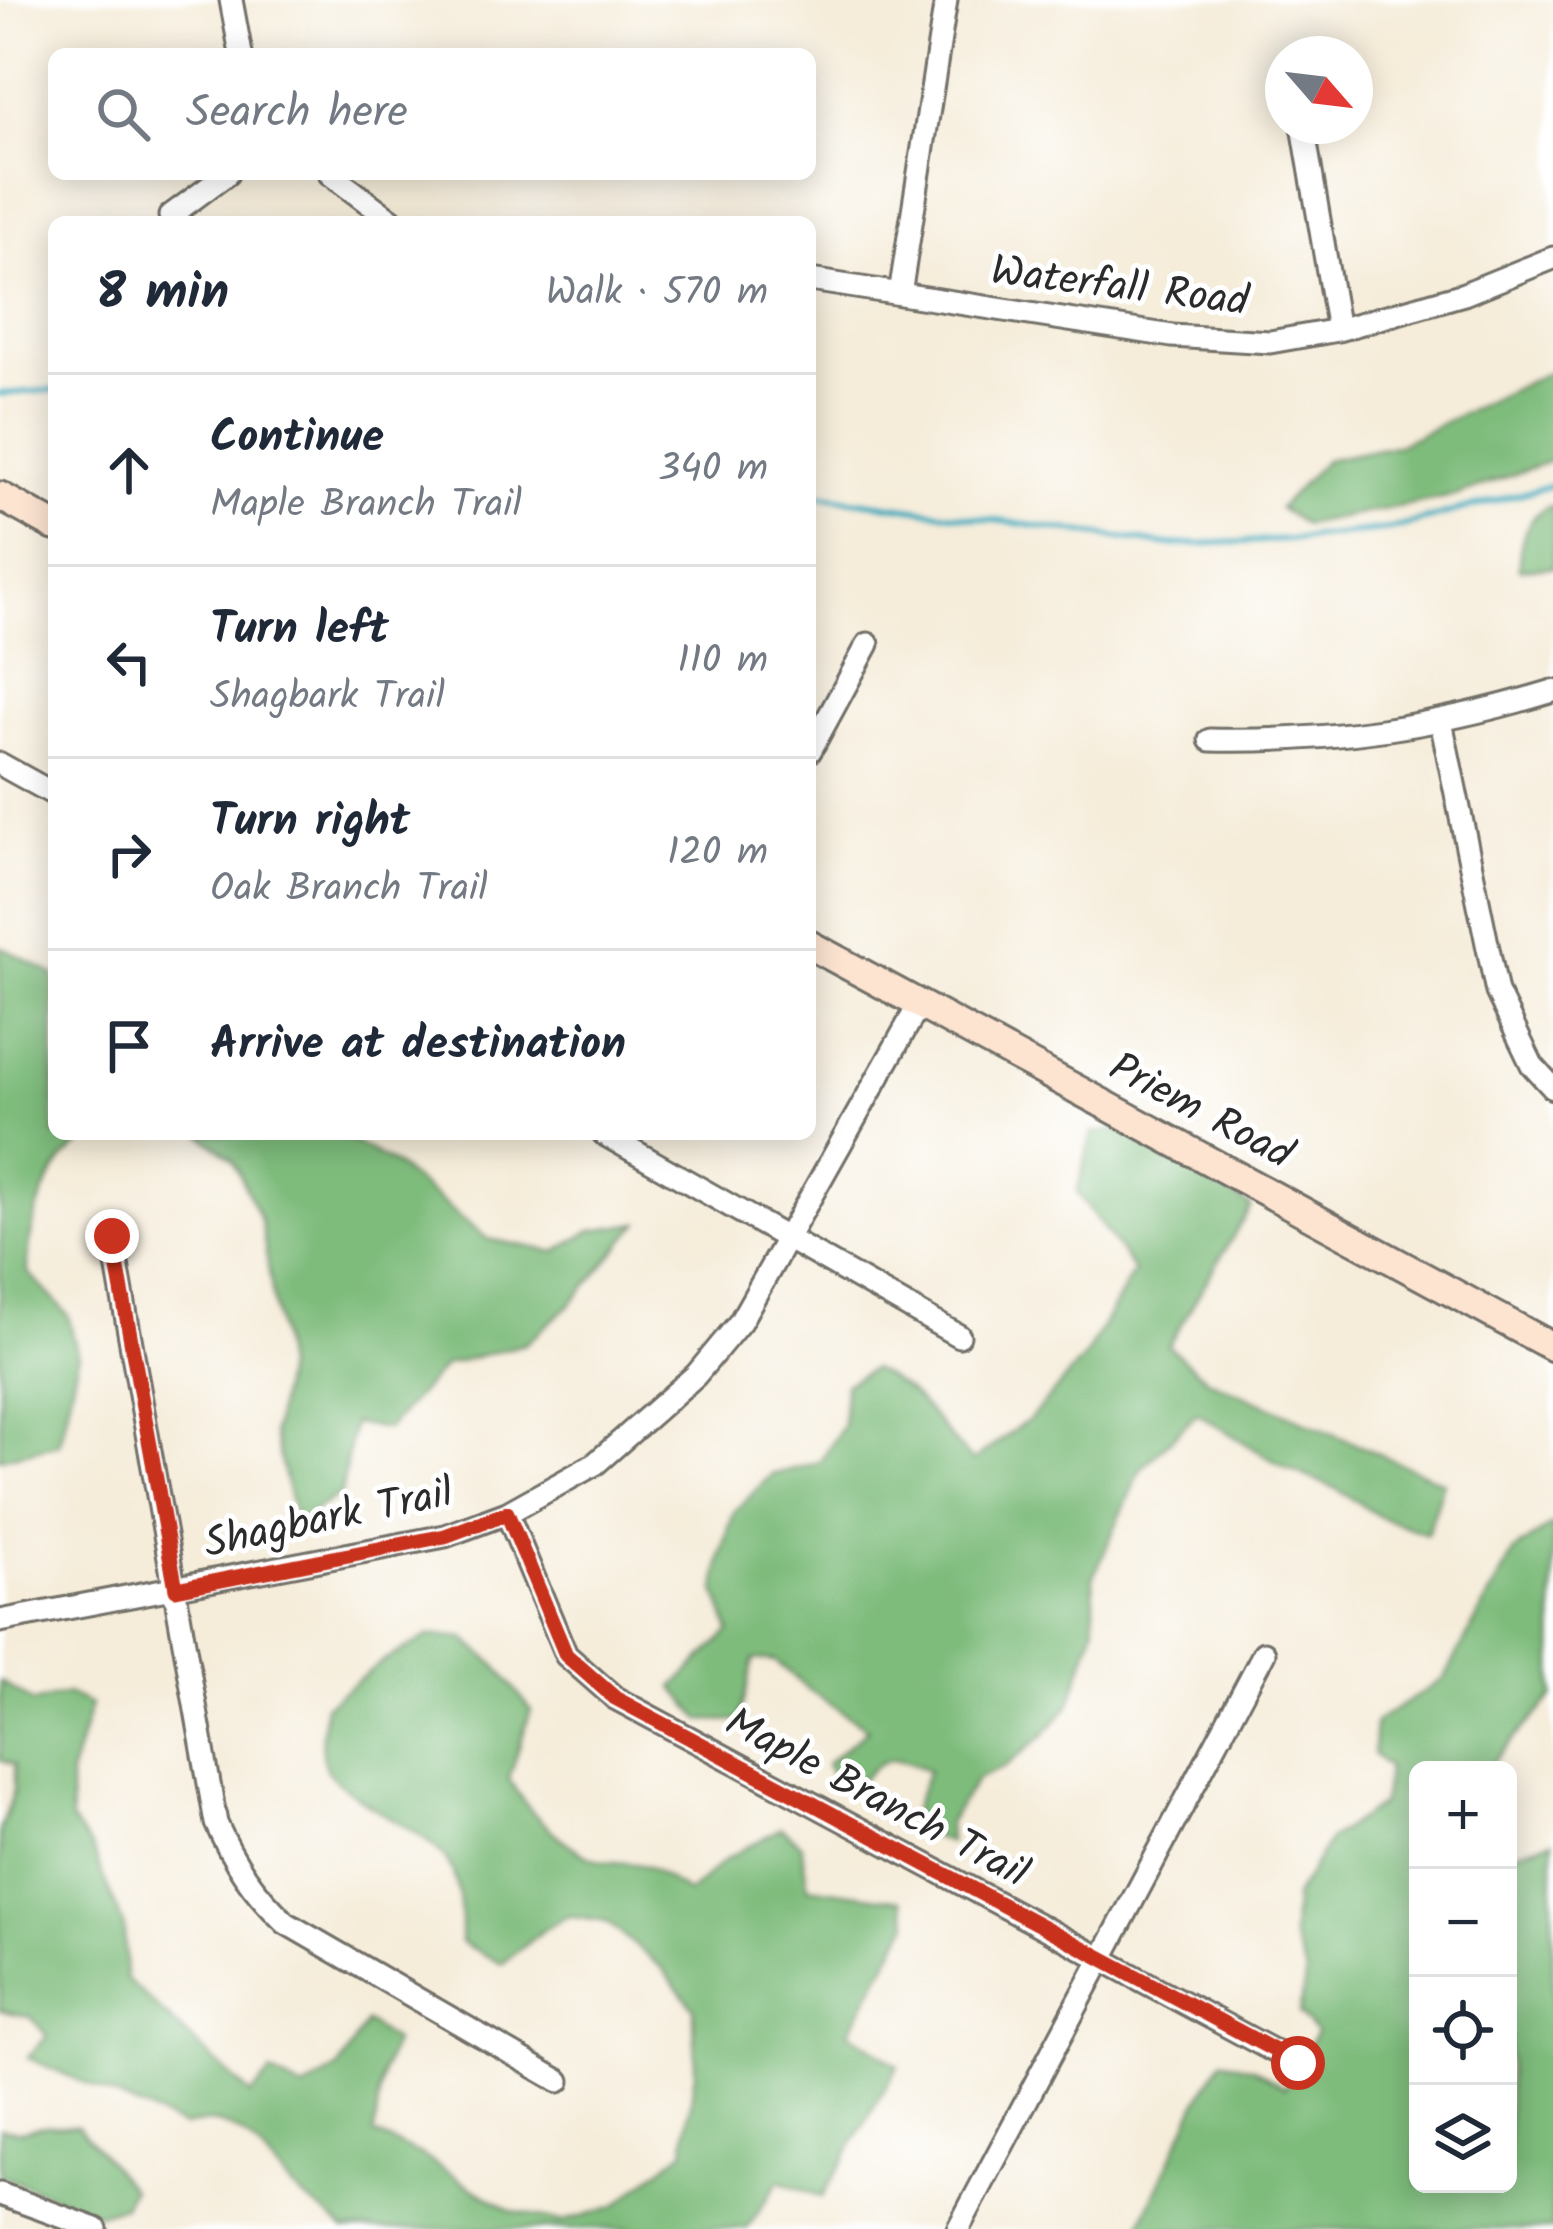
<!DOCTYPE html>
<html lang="en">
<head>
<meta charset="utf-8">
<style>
	body { margin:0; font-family:Kalam,sans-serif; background:#f2f2f3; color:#1f2937 }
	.controls { position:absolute; right:36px; bottom:36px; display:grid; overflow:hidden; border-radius:18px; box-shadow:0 6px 30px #0003 }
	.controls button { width:108px; height:108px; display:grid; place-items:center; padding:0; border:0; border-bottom:3px solid #e0e1e3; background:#fff; color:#1f2937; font:60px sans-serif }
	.compass { position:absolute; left:1265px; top:36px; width:108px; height:108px; border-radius:50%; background:#fff; box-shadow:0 6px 30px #0003; rotate:118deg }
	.stop { position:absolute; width:36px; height:36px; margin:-27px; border:9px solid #c8321e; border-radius:50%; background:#fff }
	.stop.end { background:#c8321e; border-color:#fff; box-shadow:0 3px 12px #0008 }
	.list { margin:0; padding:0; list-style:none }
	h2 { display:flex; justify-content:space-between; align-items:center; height:156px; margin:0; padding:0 48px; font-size:51px }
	h2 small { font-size:39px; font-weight:400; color:#747a83 }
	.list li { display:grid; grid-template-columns:78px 1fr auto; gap:36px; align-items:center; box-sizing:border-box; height:192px; padding:0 48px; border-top:3px solid #e0e1e3 }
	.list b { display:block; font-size:45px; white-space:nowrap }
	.list p { margin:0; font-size:39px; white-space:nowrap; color:#747a83 }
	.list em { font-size:39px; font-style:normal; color:#747a83 }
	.icon { flex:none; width:66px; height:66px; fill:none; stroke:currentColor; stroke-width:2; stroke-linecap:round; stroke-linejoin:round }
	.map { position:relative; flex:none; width:1553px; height:2229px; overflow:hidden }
	.search { position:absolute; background:#fff; box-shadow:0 6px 30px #0003; left:48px; top:48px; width:768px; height:132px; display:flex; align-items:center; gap:30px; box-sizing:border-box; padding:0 42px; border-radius:18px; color:#747a83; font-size:45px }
	.panel { position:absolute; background:#fff; box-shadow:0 6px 30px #0003; left:48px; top:216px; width:768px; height:924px; border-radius:18px }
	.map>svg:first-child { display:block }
</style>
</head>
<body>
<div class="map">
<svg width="1553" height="2229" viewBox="0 0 1553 2229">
	<rect width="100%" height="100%" fill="#fff"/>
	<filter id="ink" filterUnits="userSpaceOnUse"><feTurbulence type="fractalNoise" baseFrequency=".00833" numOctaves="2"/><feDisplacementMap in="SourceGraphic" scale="24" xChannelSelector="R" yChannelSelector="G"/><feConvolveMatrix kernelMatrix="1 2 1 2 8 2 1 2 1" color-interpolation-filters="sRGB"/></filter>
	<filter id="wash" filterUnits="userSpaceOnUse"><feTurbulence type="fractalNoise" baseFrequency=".004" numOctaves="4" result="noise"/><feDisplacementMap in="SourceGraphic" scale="48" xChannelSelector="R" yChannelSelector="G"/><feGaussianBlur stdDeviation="2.7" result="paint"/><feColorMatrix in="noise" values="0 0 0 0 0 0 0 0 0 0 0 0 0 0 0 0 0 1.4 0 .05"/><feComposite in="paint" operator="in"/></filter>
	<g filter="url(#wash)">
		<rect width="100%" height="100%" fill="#f5ecd9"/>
		<!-- forest -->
		<path fill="#7ebc7c" stroke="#547454" stroke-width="3" d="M1553,370v90l-95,35 -154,30 -25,-17 46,-48 70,-14z
			M1553,505v62l-34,2c0,-25 6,-56 34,-64z
			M0,946l54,29v159h45c-50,18 -72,89 -71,138l40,43 10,41 -19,88 -59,14z
			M1123,1129l128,77 -83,140 39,33 236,103 -16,52 -47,-17 -45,-29 -53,-22 -85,-53 -56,56 -48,109 2,48 -24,77 -28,33 -37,30 -29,13 -29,43 1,20 -19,-6 -20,-16 18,-50c-37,-14 -42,-17 -69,13l-25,-4 -8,-15 42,-35 -60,-40 -32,-28 -22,-2 -15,62 -38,-1 -27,-33 56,-56 -14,-40 5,-36 13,-43 37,-37 49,-13 23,-37 2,-41 27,-15c56,27 59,54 101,92l58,-43 54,-61 49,-86 -57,-79 15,-59z
			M201,1134h138l53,29 96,76 68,13 36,-22 47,-7 -68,81 -46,40 -80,21 -58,64 -34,-6 -12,71 -45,28 -23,-89 11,-65 -23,-147 -28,-61z
			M1553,1524v173l-68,73h-67v414h90v-330l45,-13v388h-414l56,-123 27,-46 31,8 32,19 31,-55 -17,-18 7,-41 -14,-34 2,-41 36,-59 52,-35 6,-37 -15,-13 2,-32 69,-43 70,-128z
			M429,1636l35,2 33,28 34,44 -22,68c12,28 59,73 90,82 16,4 34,1 48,7 14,6 28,18 41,26l38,-34 55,-31 20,16 7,43 94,13 7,22 -60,110 49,34 -76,131 -43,-16 -32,48h-403c-16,-15 -37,-26 -52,-42 -33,-35 -53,-77 -109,-60l-155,-69 19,-22 -16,-19 -31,-7v-178l14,-42v-25l-14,-5v-79l33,22 34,-9 24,11 -21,71 1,45 20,26 33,80 2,52 125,116 20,-22 33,17 35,-22 27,-46 28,20 -12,31 -8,61 47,21 89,55 51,12 55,-16 68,-56 11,-78 -1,-64 -32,-40 -55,-46 -39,-6 -25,14 -41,34 -41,-22c3,-106 -34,-96 -106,-147 -9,-7 -21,-14 -28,-25 -10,-18 -4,-45 -2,-65l57,-43z
			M47,2125l31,1 53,63 -8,17 -25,8 -98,-38v-48l21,3z"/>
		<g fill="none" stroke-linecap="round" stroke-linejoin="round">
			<!-- stream -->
			<path stroke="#3eabbd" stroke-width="6" d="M0,394l54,-4
				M810,494l359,51 120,-5 102,-11 162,-44"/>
		</g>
	</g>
	<g filter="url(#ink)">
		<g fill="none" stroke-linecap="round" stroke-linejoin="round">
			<defs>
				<path id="street" d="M231,0l10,54
					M1303,126l35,204
					M330,174l64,48
					M170,216l57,-42
					M810,280l362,56 98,6 68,-12 126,-36 89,-36
					M900,294l46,-294
					M1441,721l56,271 35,73 21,23
					M1210,740c123,2 225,-13 343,-49
					M810,751l58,-107
					M0,764l54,30
					M604,1134l355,202
					M112,1236l104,587c18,40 37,69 70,100l273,158
					M507,1513l59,142 49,43 683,366
					M0,1621l445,-85 62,-23 88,-49 101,-89 44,-53 180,-319
					M0,2194l96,35
					M958,2229l306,-576"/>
				<path id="secondary" d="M0,496l54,30
					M810,945l743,402"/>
			</defs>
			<!-- street casing -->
			<use href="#street" stroke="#726f68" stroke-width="27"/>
			<!-- secondary casing -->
			<use href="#secondary" stroke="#726f68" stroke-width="33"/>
			<!-- street -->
			<use href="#street" stroke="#fff" stroke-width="21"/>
			<!-- secondary -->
			<use href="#secondary" stroke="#fde4d1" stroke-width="27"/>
		</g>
	</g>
	<g fill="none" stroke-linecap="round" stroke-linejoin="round" filter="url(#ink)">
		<!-- route -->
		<path stroke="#c8321e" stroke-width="15" d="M112,1236l64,353 269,-53 62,-23 59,142 49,43 683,365"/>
	</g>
	<g text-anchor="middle" stroke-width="10" stroke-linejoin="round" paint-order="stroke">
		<!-- street labels -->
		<g font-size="42" fill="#2b2b2b" stroke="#fff">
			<text transform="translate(1120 284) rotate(7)" y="15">Waterfall Road</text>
			<text transform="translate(1202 1109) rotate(28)" y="15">Priem Road</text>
			<text transform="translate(328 1516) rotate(-12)" y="15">Shagbark Trail</text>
			<text transform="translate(878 1796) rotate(28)" y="15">Maple Branch Trail</text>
		</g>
	</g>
</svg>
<div class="controls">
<button>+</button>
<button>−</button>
<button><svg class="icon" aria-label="locate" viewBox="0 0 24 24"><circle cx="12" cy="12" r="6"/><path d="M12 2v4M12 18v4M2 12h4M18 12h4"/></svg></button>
<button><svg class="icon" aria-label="layers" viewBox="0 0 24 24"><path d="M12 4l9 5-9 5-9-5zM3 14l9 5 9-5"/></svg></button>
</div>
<svg class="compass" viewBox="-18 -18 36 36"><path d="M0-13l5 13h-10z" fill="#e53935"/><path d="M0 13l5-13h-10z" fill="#747a83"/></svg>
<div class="stop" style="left:1298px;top:2063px"></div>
<div class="stop end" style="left:112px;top:1236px"></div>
<div class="search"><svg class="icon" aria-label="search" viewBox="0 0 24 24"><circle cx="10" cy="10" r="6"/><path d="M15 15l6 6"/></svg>Search here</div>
<section class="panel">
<h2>8 min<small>Walk · 570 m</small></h2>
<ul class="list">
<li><svg class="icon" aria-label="ahead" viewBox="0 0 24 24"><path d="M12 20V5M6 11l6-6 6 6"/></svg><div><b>Continue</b><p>Maple Branch Trail</p></div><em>340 m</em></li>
<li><svg class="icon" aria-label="left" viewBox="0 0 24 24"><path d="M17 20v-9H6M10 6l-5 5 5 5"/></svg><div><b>Turn left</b><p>Shagbark Trail</p></div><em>110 m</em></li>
<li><svg class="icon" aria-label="right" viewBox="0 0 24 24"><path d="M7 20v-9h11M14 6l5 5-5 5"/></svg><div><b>Turn right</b><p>Oak Branch Trail</p></div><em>120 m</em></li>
<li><svg class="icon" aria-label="arrive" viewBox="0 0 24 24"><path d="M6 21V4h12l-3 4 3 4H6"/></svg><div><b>Arrive at destination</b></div></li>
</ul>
</section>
</div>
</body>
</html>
